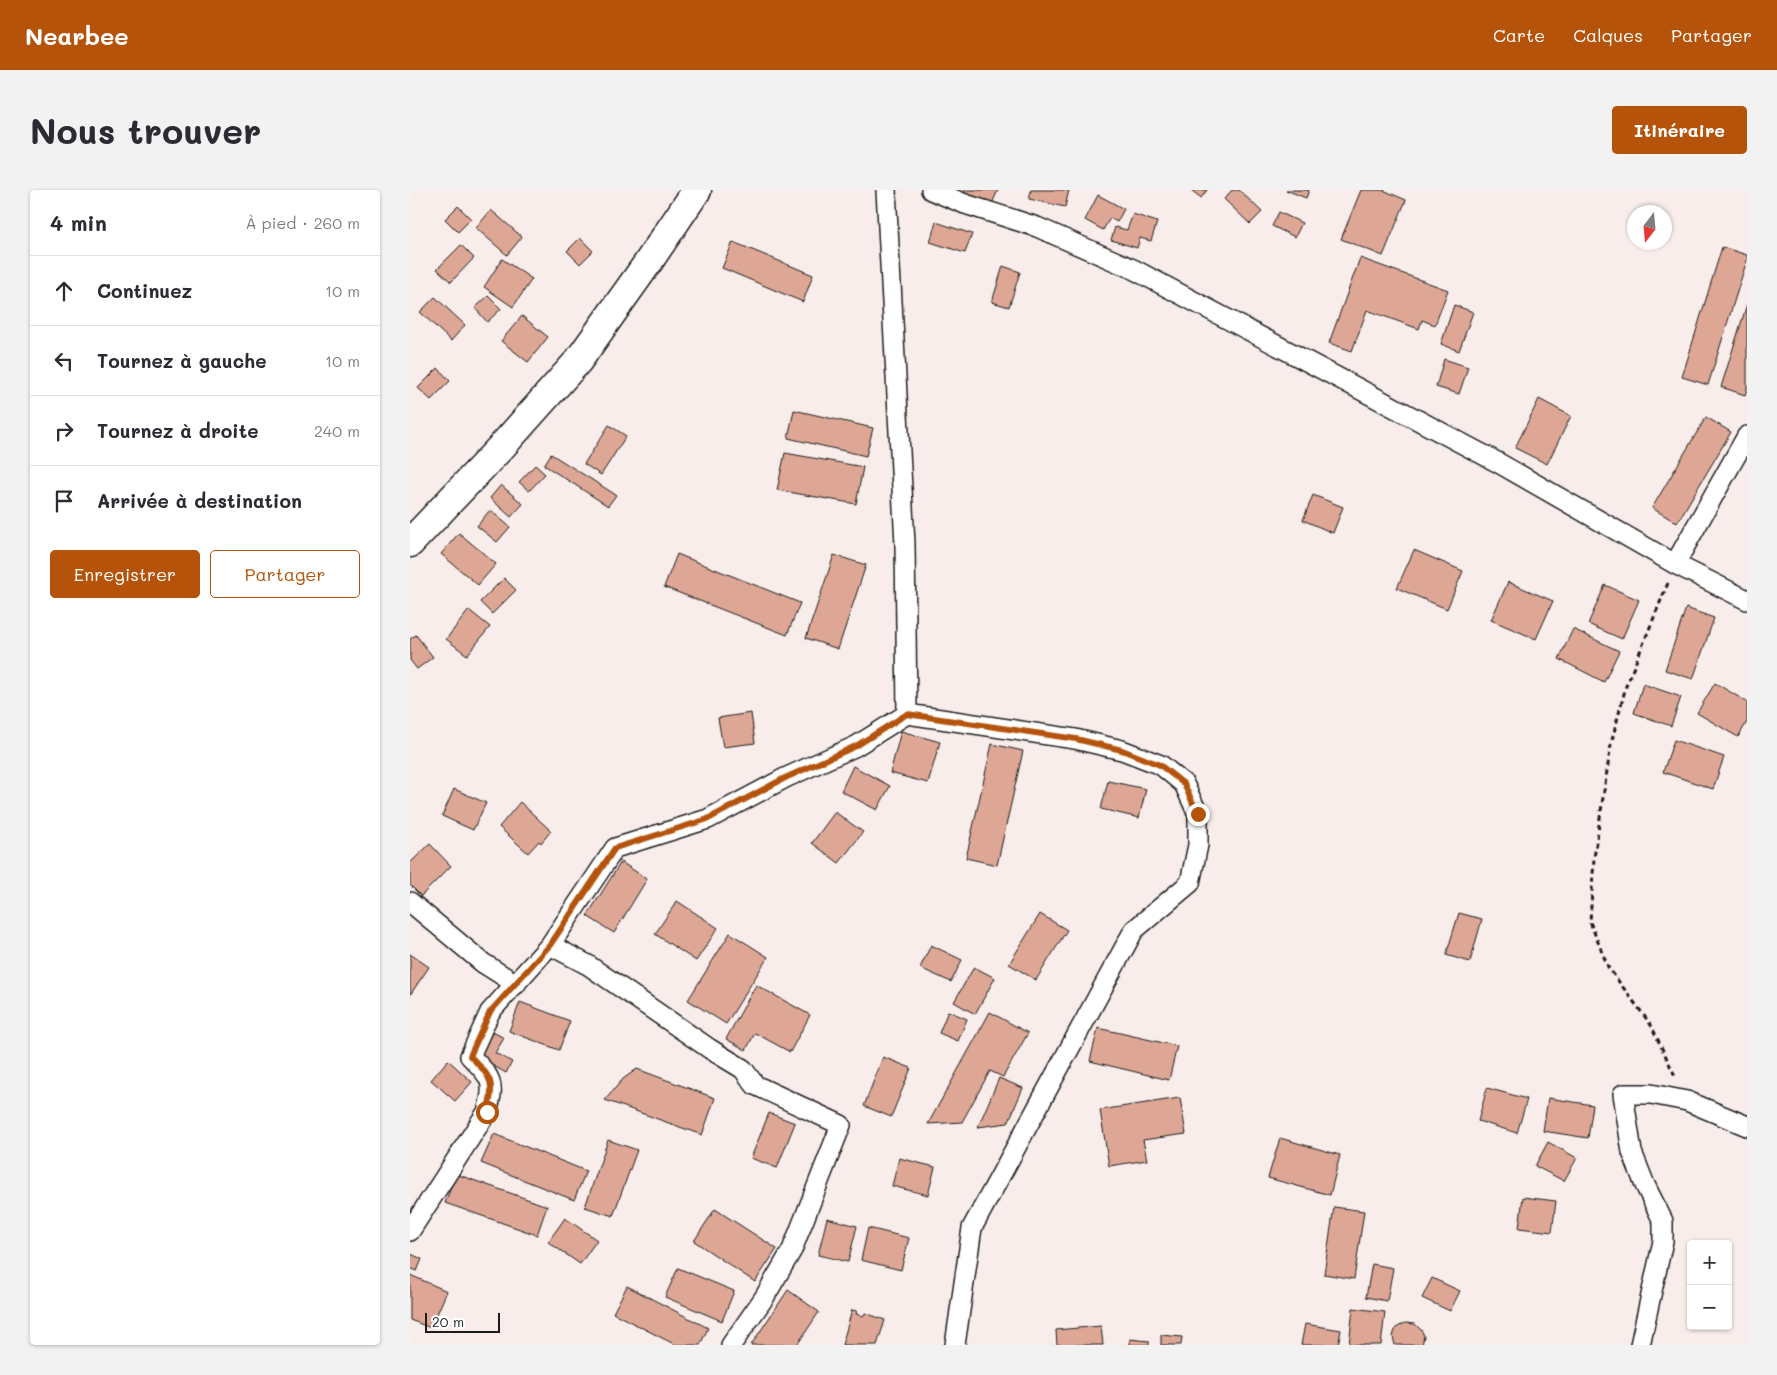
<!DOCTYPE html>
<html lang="fr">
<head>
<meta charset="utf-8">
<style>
	body { margin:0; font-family:Mali,sans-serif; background:#f2f2f3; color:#2b2b33 }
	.controls { position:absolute; right:15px; bottom:15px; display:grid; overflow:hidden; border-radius:5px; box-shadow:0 1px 4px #0004 }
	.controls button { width:45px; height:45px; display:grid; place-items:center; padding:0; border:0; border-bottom:1px solid #e1e1e2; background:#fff; color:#2b2b33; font:25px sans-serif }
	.compass { position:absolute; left:1217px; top:15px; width:45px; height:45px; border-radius:50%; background:#fff; box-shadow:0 1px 4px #0004; rotate:196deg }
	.scale { position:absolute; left:15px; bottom:12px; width:75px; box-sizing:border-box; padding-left:5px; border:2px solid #1c1c1c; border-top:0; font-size:14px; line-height:18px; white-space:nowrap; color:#1c1c1c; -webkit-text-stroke:4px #fff; paint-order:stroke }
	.stop { position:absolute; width:15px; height:15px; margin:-11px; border:4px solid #b45309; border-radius:50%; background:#fff }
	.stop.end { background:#b45309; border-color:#fff; box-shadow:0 1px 5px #0008 }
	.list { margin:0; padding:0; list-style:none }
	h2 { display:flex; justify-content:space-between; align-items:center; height:65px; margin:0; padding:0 20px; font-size:21px }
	h2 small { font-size:16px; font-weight:400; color:#7c7c81 }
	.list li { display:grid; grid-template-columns:32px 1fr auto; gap:15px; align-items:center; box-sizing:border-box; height:70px; padding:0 20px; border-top:1px solid #e1e1e2 }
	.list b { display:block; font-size:19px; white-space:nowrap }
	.list em { font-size:16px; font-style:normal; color:#7c7c81 }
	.actions { display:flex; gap:10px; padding:15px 20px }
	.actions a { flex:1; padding:11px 0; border:1px solid #b45309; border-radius:5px; text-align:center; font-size:18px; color:#b45309 }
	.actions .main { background:#b45309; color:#fff }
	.icon { flex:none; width:28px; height:28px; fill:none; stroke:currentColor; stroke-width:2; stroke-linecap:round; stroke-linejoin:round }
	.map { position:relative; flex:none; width:1337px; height:1155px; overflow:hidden; border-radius:5px }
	header { display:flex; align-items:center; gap:30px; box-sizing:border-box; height:70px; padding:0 25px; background:#b45309; color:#fff }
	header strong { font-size:24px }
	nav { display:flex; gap:28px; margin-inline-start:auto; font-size:18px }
	.intro { display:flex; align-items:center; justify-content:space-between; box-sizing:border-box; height:120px; padding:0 30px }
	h1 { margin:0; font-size:35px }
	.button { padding:12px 22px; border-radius:5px; background:#b45309; color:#fff; font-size:18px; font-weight:700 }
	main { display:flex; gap:30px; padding:0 30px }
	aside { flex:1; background:#fff; border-radius:5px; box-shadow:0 1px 4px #0004 }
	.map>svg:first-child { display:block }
</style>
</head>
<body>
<header>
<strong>Nearbee</strong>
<nav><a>Carte</a><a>Calques</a><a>Partager</a></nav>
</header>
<div class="intro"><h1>Nous trouver</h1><a class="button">Itinéraire</a></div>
<main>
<aside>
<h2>4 min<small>À pied · 260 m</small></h2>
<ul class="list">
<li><svg class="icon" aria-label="ahead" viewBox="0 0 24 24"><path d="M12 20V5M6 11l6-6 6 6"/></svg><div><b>Continuez</b></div><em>10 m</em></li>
<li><svg class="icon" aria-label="left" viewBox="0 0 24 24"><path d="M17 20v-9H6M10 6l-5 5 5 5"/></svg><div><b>Tournez à gauche</b></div><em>10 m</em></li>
<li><svg class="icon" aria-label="right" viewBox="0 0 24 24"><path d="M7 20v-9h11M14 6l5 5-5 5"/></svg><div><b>Tournez à droite</b></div><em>240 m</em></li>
<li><svg class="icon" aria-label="arrive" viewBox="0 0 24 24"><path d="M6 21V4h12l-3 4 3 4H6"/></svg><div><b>Arrivée à destination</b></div></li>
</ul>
<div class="actions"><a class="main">Enregistrer</a><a>Partager</a></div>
</aside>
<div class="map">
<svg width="1337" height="1155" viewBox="0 0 1337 1155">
	<rect width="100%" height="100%" fill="#f8edea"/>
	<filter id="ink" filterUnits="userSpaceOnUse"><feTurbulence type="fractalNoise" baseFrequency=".02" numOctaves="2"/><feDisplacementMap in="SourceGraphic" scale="10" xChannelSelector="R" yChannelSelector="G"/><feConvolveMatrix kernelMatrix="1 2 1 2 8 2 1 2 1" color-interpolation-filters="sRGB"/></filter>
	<g filter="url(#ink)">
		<!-- building -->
		<path fill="#dea795" stroke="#1c1c1c" d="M555,0h33l-7,16 -27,-13z
			M621,0h38l-4,17 -36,-8z
			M781,0h16l-6,8z
			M822,0h7l23,22 -12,12 -26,-25z
			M876,0h23l-3,8z
			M951,0h22l23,10 -23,56 -42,-17z
			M688,5l26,14 -7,13 -7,-4 -7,12 -18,-10z
			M48,16l13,13 -13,13 -13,-13z
			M81,20l31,27 -15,18 -31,-27z
			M869,22l23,11 -7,14 -23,-11z
			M723,24l24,8 -6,19 -11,-3 -3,10 -26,-8 4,-13 12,3z
			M526,32l36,12 -7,19 -35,-11z
			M170,48l13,13 -13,13 -13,-13z
			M323,52l80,33 -10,27 -81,-34z
			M51,55l13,13 -23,24 -14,-13z
			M1312,57l25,8v5l-39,125 -26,-8z
			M950,68l88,32 -13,35 -13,-5 -3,9 -52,-19 -15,41 -23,-8z
			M92,69l30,20 -19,28 -29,-20z
			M593,76l17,6 -11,35 -17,-5z
			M78,106l13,13 -14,13 -12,-14z
			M25,107l30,28 -14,16 -31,-29z
			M1337,114v86l-2,5 -24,-8z
			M1044,115l19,7 -14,39 -18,-7z
			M112,126l26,21 -20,25 -27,-21z
			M1034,169l24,8 -9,27 -23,-7z
			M28,178l12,13 -19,19 -13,-12z
			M1129,209l32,17 -24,48 -32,-16z
			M384,220l79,18 -7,28 -78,-18z
			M1296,227l25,15 -54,91 -25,-15z
			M199,235l17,11 -25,39 -17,-11z
			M375,263l78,14 -7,37 -79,-14z
			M141,264l65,41 -8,11 -64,-41z
			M125,275l10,9 -16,17 -10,-9z
			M91,295l22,19 -12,13 -21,-19z
			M903,305l30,12 -10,26 -30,-13z
			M80,320l20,17 -13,15 -20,-16z
			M49,343l37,31 -18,21 -37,-31z
			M1004,360l49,21 -16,38 -50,-21z
			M267,364l123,49 -13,32 -123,-48z
			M424,365l32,10 -28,84 -32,-11z
			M94,388l12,12 -24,24 -12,-12z
			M1098,392l45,19 -17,38 -45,-19z
			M1195,395l34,15 -17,39 -34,-15z
			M1276,418l28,10 -21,61 -28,-9z
			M59,420l21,17 -23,28 -21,-16z
			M1163,439l46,22 -15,31 -45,-23z
			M6,445l17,22 -16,12 -7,-9v-21z
			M1305,493l32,19v20l-9,15 -41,-24z
			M1233,494l38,13 -10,29 -37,-13z
			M341,523l4,30 -32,4 -5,-29z
			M491,541l39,11 -12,41 -38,-10z
			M1264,550l50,17 -11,32 -50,-17z
			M582,554l31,7 -26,114 -31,-7z
			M443,576l37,20 -13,24 -36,-19z
			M698,591l38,8 -7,29 -38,-9z
			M44,599l32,14 -13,27 -31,-14z
			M110,612l31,29 -10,12 -2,-2 -11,12 -29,-26z
			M425,622l28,20 -24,31 -27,-20z
			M20,654l21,22 -30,30 -11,-11v-22z
			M211,672l26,17 -33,54 -27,-17z
			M267,711l41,27 -22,33 -41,-27z
			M1049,723l23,6 -12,43 -24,-7z
			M630,724l27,16 -31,50 -27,-16z
			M320,743l38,24 -42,67 -38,-24z
			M521,755l31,15 -11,22 -31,-14z
			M0,764l19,13 -19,28z
			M564,777l21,11 -20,36 -21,-12z
			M346,795l54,30 -20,37 -35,-19 -9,17 -20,-11z
			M110,812l50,19 -11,29 -50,-19z
			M538,821l19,8 -9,22 -19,-8z
			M580,822l38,21 -25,44 -13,-6 -28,51 -34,2z
			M688,838l79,18 -8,34 -79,-19z
			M83,842l11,6 -9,15 17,9 -6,11 -28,-16z
			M473,867l28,11 -20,49 -27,-11z
			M38,870l24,22 -17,19 -24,-21z
			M227,879l78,29 -13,37 -97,-35 18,-21z
			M589,888l24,10 -15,35 -30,4z
			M1077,898l40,11 -10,34 -39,-12z
			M770,908l6,36 -43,6 4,20 -38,6 -9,-56z
			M1138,908l45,7 -5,33 -45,-7z
			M359,923l26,10 -18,45 -26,-10z
			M84,944l92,37 -12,29 -93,-37z
			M870,948l60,17 -10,40 -62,-17z
			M198,950l29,10 -24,66 -28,-9z
			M1138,952l29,16 -13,23 -29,-15z
			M489,968l36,9 -7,28 -36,-9z
			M46,984l91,32 -10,29 -92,-32z
			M1113,1007l33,4 -4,31 -33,-4z
			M924,1017l30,4 -10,68 -30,-5z
			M305,1019l62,40 -22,33 -61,-41z
			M155,1028l32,22 -17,24 -32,-22z
			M417,1028l30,8 -9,36 -30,-7z
			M458,1038l41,10 -8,32 -40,-10z
			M1,1064l11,5 -5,12 -7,-3z
			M962,1074l21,4 -6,33 -21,-4z
			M268,1078l56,23 -12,30 -57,-24z
			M0,1085l37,16 -16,37 -21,-8z
			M1022,1088l28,13 -10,20 -28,-13z
			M217,1096l81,42 -8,17h-24l-63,-32z
			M378,1100l31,22 -22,33h-46z
			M943,1118l32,4 -4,33h-32z
			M442,1120l5,1 -1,3 7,2 2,-3 20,7 -8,25h-35z
			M995,1133l10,1 7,7 2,5 -2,9h-27l-2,-8 1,-4 2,-5z
			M895,1134l36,6 -3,15h-37z
			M691,1136l2,19h-46l-1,-15z
			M751,1145l21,2 -1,8h-20z
			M720,1149l19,2v4h-19z"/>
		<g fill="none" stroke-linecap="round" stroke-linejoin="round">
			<defs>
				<path id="street" d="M476,0l19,354 2,170
					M521,0l34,14 72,23 96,42 364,193 178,102 72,36
					M1265,374l72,-128
					M0,712l73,61 33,21
					M140,755l38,20 122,84 33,20 12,16 86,40 -49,125 -28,48 -33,47
					M0,1041l77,-119c9,-30 4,-35 -17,-56l20,-44 60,-67 65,-97 93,-29 77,-41 71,-32 51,-32 168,25 47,11 39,15 23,19 14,30v31l-8,38 -56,47 -162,298 -17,117
					M1230,1155l23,-104v-20l-18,-36 -13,-33 -9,-58h28l36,7 60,25"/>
				<path id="secondary" d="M0,353l94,-99 74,-83 69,-97 50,-74"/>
			</defs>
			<!-- street casing -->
			<use href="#street" stroke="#1c1c1c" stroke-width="22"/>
			<!-- secondary casing -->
			<use href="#secondary" stroke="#1c1c1c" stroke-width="31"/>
			<!-- path -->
			<path stroke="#1c1c1c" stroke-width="3" stroke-dasharray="5 4" stroke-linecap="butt" d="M1258,393l-42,103 -15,58 -17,114 -4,64 18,45 43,58 25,53"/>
			<!-- street -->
			<use href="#street" stroke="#fff" stroke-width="19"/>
			<!-- secondary -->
			<use href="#secondary" stroke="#fff" stroke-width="28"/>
		</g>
	</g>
	<g fill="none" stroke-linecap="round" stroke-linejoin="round" filter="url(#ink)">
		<!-- route -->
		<path stroke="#b45309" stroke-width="6" d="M77,922c9,-30 4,-35 -17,-56l20,-44 60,-67 65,-97 93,-29 77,-41 71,-32 51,-32 169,25 46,11 38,15 24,19 14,30"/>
	</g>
</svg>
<div class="controls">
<button>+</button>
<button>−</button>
</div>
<svg class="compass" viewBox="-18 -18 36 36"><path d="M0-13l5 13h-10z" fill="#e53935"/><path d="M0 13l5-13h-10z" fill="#7c7c81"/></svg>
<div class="scale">20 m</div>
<div class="stop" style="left:77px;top:922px"></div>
<div class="stop end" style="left:788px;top:624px"></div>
</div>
</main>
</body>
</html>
